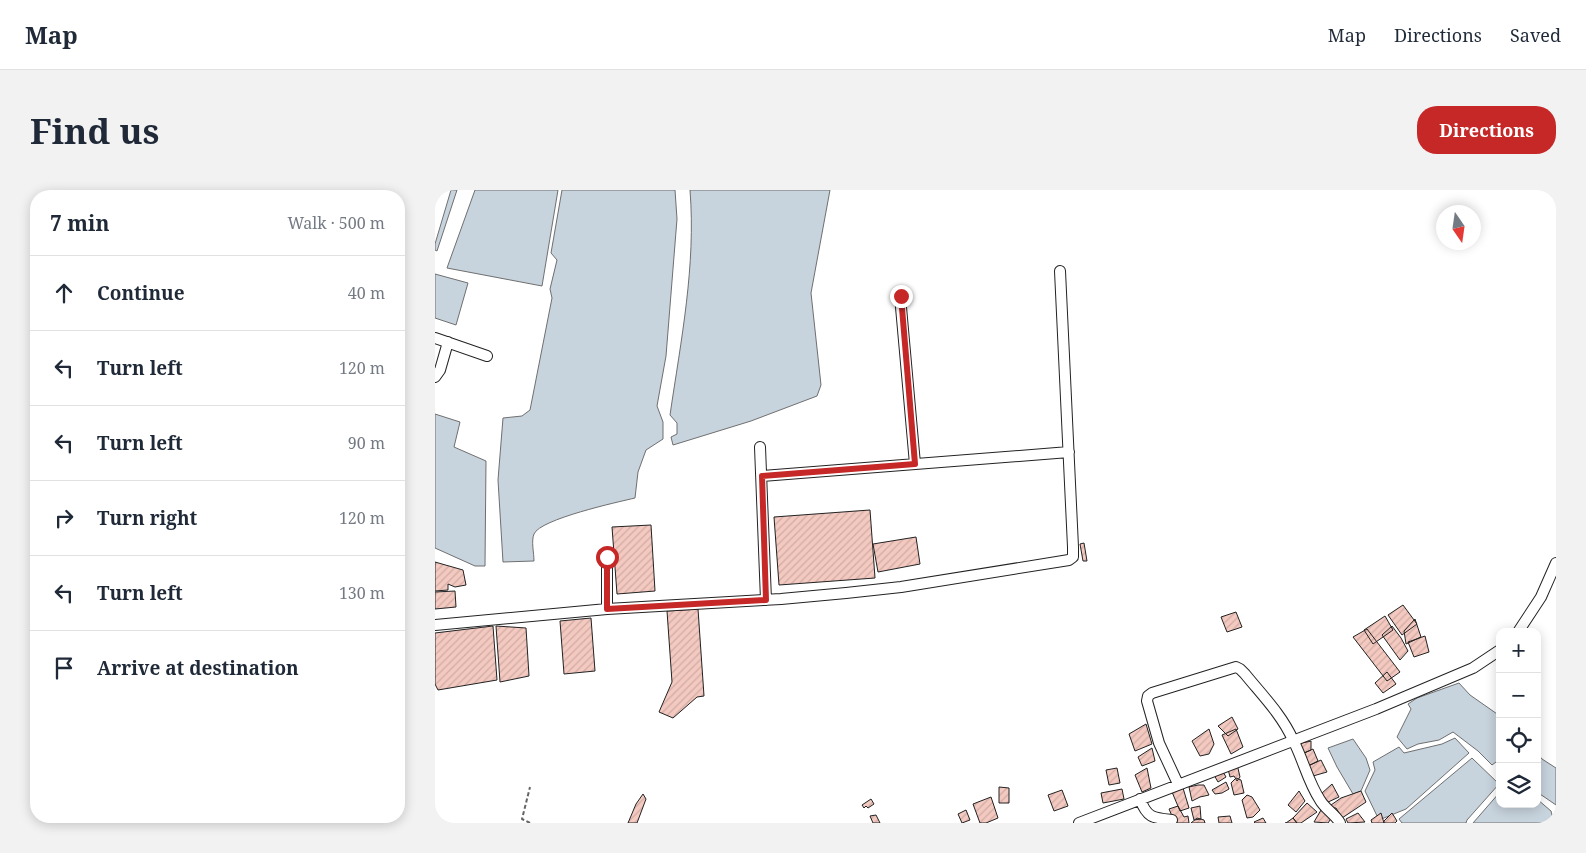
<!DOCTYPE html>
<html lang="en">
<head>
<meta charset="utf-8">
<style>
	body { margin:0; font-family:"Noto Serif",serif; background:#f2f2f3; color:#1f2937 }
	.controls { position:absolute; right:15px; bottom:15px; display:grid; overflow:hidden; border-radius:10px; box-shadow:0 2px 12px #0003 }
	.controls button { width:45px; height:45px; display:grid; place-items:center; padding:0; border:0; border-bottom:1px solid #e0e1e3; background:#fff; color:#1f2937; font:25px sans-serif }
	.compass { position:absolute; left:1001px; top:15px; width:45px; height:45px; border-radius:50%; background:#fff; box-shadow:0 2px 12px #0003; rotate:167deg }
	.stop { position:absolute; width:15px; height:15px; margin:-11px; border:4px solid #c62828; border-radius:50%; background:#fff }
	.stop.end { background:#c62828; border-color:#fff; box-shadow:0 1px 5px #0008 }
	.list { margin:0; padding:0; list-style:none }
	h2 { display:flex; justify-content:space-between; align-items:center; height:65px; margin:0; padding:0 20px; font-size:21px }
	h2 small { font-size:16px; font-weight:400; color:#747a83 }
	.list li { display:grid; grid-template-columns:32px 1fr auto; gap:15px; align-items:center; box-sizing:border-box; height:75px; padding:0 20px; border-top:1px solid #e0e1e3 }
	.list b { display:block; font-size:19px; white-space:nowrap }
	.list em { font-size:16px; font-style:normal; color:#747a83 }
	.icon { flex:none; width:28px; height:28px; fill:none; stroke:currentColor; stroke-width:2; stroke-linecap:round; stroke-linejoin:round }
	.map { position:relative; flex:none; width:1121px; height:633px; overflow:hidden; border-radius:20px }
	header { display:flex; align-items:center; gap:30px; box-sizing:border-box; height:70px; padding:0 25px; background:#fff; border-bottom:1px solid #e0e1e3 }
	header strong { font-size:24px }
	nav { display:flex; gap:28px; margin-inline-start:auto; font-size:18px }
	.intro { display:flex; align-items:center; justify-content:space-between; box-sizing:border-box; height:120px; padding:0 30px }
	h1 { margin:0; font-size:35px }
	.button { padding:12px 22px; border-radius:20px; background:#c62828; color:#fff; font-size:18px; font-weight:700 }
	main { display:flex; gap:30px; padding:0 30px }
	aside { flex:1; background:#fff; border-radius:20px; box-shadow:0 2px 12px #0003 }
	.map>svg:first-child { display:block }
</style>
</head>
<body>
<header>
<strong>Map</strong>
<nav><a>Map</a><a>Directions</a><a>Saved</a></nav>
</header>
<div class="intro"><h1>Find us</h1><a class="button">Directions</a></div>
<main>
<aside>
<h2>7 min<small>Walk · 500 m</small></h2>
<ul class="list">
<li><svg class="icon" aria-label="ahead" viewBox="0 0 24 24"><path d="M12 20V5M6 11l6-6 6 6"/></svg><div><b>Continue</b></div><em>40 m</em></li>
<li><svg class="icon" aria-label="left" viewBox="0 0 24 24"><path d="M17 20v-9H6M10 6l-5 5 5 5"/></svg><div><b>Turn left</b></div><em>120 m</em></li>
<li><svg class="icon" aria-label="left" viewBox="0 0 24 24"><path d="M17 20v-9H6M10 6l-5 5 5 5"/></svg><div><b>Turn left</b></div><em>90 m</em></li>
<li><svg class="icon" aria-label="right" viewBox="0 0 24 24"><path d="M7 20v-9h11M14 6l5 5-5 5"/></svg><div><b>Turn right</b></div><em>120 m</em></li>
<li><svg class="icon" aria-label="left" viewBox="0 0 24 24"><path d="M17 20v-9H6M10 6l-5 5 5 5"/></svg><div><b>Turn left</b></div><em>130 m</em></li>
<li><svg class="icon" aria-label="arrive" viewBox="0 0 24 24"><path d="M6 21V4h12l-3 4 3 4H6"/></svg><div><b>Arrive at destination</b></div></li>
</ul>
</aside>
<div class="map">
<svg width="1121" height="633" viewBox="0 0 1121 633">
	<defs>
		<pattern id="building-hatch" width="6" height="6" patternUnits="userSpaceOnUse" patternTransform="scale(1.25)"><rect width="6" height="6" fill="#f3c9c0"/><path d="M-1 1l2-2M0 6l6-6M5 7l2-2" fill="none" stroke="#d0aca5"/></pattern>
	</defs>
	<rect width="100%" height="100%" fill="#fff"/>
	<!-- water -->
	<path fill="#c7d3dd" stroke="#6f6f6f" d="M16,0h6l-20,61 -2,-1v-6z
		M40,0h83l-16,96 -95,-18z
		M127,0h113l2,29 -11,137 -9,50 6,16v17l-17,11 -8,22 -3,26c-17,4 -95,21 -101,36 -3,7 0,19 0,27l-31,1 -5,-82 5,-62 19,-2 8,-6 22,-112 -2,-9 7,-29 -6,-7z
		M255,0h140l-19,103 10,92 -4,11 -66,25 -78,24 -2,-8 6,-3v-11l-7,-8c11,-75 26,-149 20,-225z
		M0,84l33,9 -12,42 -21,-7z
		M0,224l25,8 -6,25 32,14 -1,105h-10l-40,-18z
		M1024,493l11,12 30,21v43l-8,6 -14,-14 -25,-19 -14,8 -21,4 -11,5 -10,-12 14,-28 -3,-5 9,-6z
		M1020,548l14,15 -63,56 -27,11 -14,-29 10,-21 -2,-8 26,-15 5,6 38,-9z
		M918,549l13,19 4,12 -9,21 -8,3 -16,-27 -9,-19z
		M1102,563l5,6 14,9v37l-19,-13z
		M1037,568l27,26 -32,36 -1,3h-64l-3,-4z
		M1065,602v12h37v-5l14,12 3,12h-81z"/>
	<!-- building -->
	<path fill="url(#building-hatch)" stroke="#222" d="M435,320l5,68 -96,7 -5,-68z
		M216,335l4,66 -38,3 -5,-67z
		M481,347l4,27 -42,8 -5,-28z
		M649,353l3,18h-4l-3,-17z
		M0,372l28,8 3,15 -11,2 -7,-3v6l-13,1z
		M20,401l1,16 -21,2v-17z
		M968,415l14,19 -15,11 -14,-20z
		M263,419l6,87 -7,1 -24,21 -14,-6 13,-30 -5,-71z
		M801,422l6,15 -15,5 -6,-15z
		M950,426l8,14 -20,14 -9,-14z
		M156,428l4,53 -31,3 -4,-53z
		M980,429l6,18 -15,7 -2,-13z
		M58,436l4,54 -59,10 -3,-6v-51z
		M61,436l30,2 3,48 -29,6z
		M957,436l9,12 7,13 -8,9 -18,-25z
		M932,439l33,43 -13,9 -34,-44z
		M990,446l4,16 -15,5 -6,-15z
		M952,482l9,12 -13,9 -8,-10z
		M797,527l6,12 -10,7 -10,-10z
		M711,534l6,20 -17,7 -6,-17z
		M774,539l5,15 -5,10 -9,2 -8,-15z
		M801,539l7,18 -12,7 -9,-19z
		M876,551v9l-7,3 -6,-9z
		M717,558l3,13 -13,5 -4,-9z
		M878,559l5,12 -10,5 -8,-11z
		M886,570l6,12 -14,4 -5,-10z
		M802,574l3,13 -3,4 -3,-5 -4,1 -2,-8z
		M682,578l3,15 -11,2 -3,-15z
		M712,578l4,20 -9,4 -7,-17z
		M787,580l4,7 -8,5 -4,-7z
		M801,588l5,2 3,13 -10,2 -3,-12z
		M791,592l3,7 -7,4 -7,1 -3,-4z
		M897,594l7,13 -13,6 -5,-9z
		M763,595h6l5,10 -9,2 -8,4 -3,-14z
		M564,597l10,1v15h-10z
		M748,598l6,20 -9,3 -8,-19z
		M687,599l2,10 -21,4 -2,-10z
		M627,600l6,16 -14,5 -6,-16z
		M864,601l6,10 -9,11 -8,-7z
		M926,601l5,11 -24,16 -6,-10h-2l-3,-3 10,-7z
		M208,604l3,5 -9,24h-9l8,-19z
		M812,605l5,2 8,13 -7,7 -6,1 -5,-18z
		M556,607l7,21 -12,5h-6l-7,-19z
		M436,609l3,5 -6,4 -2,-2 -2,2 -2,-3z
		M872,613l10,9 -16,11h-4l-4,-5z
		M743,616l6,11 4,-1 1,7h-14l-6,-14z
		M765,616l1,13 -7,1 -3,-12z
		M531,620l4,10 -8,3 -4,-9z
		M886,620l11,7 -4,6 -14,-1z
		M923,623l7,9 -17,1 -2,-4z
		M946,623l3,10h-12l-1,-3z
		M957,623l5,8 -2,2h-11v-2z
		M441,625l4,8h-7l-3,-7z
		M795,626l2,7h-13l-1,-6z
		M762,628l7,2 1,3h-14z
		M828,628l3,5h-11l-1,-1z
		M858,628l4,5h-12h1z"/>
	<g fill="none" stroke-linecap="round" stroke-linejoin="round">
		<defs>
			<path id="minor" d="M465,106l15,168
				M0,148l52,18
				M0,187l5,-7 8,-28
				M325,257l6,153
				M327,286l307,-24
				M172,367v52
				M0,435l172,-16 174,-10 65,-6 55,-6 168,-27 4,-3v-10l-13,-276
				M1083,442l23,-35 15,-34
				M743,594l-19,-41 -12,-42 1,-5 4,-3 84,-26 4,2 5,5c17,21 37,41 48,66 10,19 15,42 27,60 5,9 15,14 20,23
				M705,609c7,19 13,19 32,21
				M644,633l297,-114 97,-41 27,-18"/>
		</defs>
		<!-- minor casing -->
		<use href="#minor" stroke="#222" stroke-width="12"/>
		<!-- path -->
		<path stroke="#646464" stroke-width="2" stroke-dasharray="4 2.5" stroke-linecap="butt" d="M95,633l-8,-4 8,-32"/>
		<!-- minor -->
		<use href="#minor" stroke="#fff" stroke-width="10"/>
	</g>
	<g fill="none" stroke-linecap="round" stroke-linejoin="round">
		<!-- route -->
		<path stroke="#c62828" stroke-width="6" d="M172,367v52l159,-9 -4,-124 153,-12 -14,-168"/>
	</g>
</svg>
<div class="controls">
<button>+</button>
<button>−</button>
<button><svg class="icon" aria-label="locate" viewBox="0 0 24 24"><circle cx="12" cy="12" r="6"/><path d="M12 2v4M12 18v4M2 12h4M18 12h4"/></svg></button>
<button><svg class="icon" aria-label="layers" viewBox="0 0 24 24"><path d="M12 4l9 5-9 5-9-5zM3 14l9 5 9-5"/></svg></button>
</div>
<svg class="compass" viewBox="-18 -18 36 36"><path d="M0-13l5 13h-10z" fill="#e53935"/><path d="M0 13l5-13h-10z" fill="#747a83"/></svg>
<div class="stop" style="left:172px;top:367px"></div>
<div class="stop end" style="left:466px;top:106px"></div>
</div>
</main>
</body>
</html>
